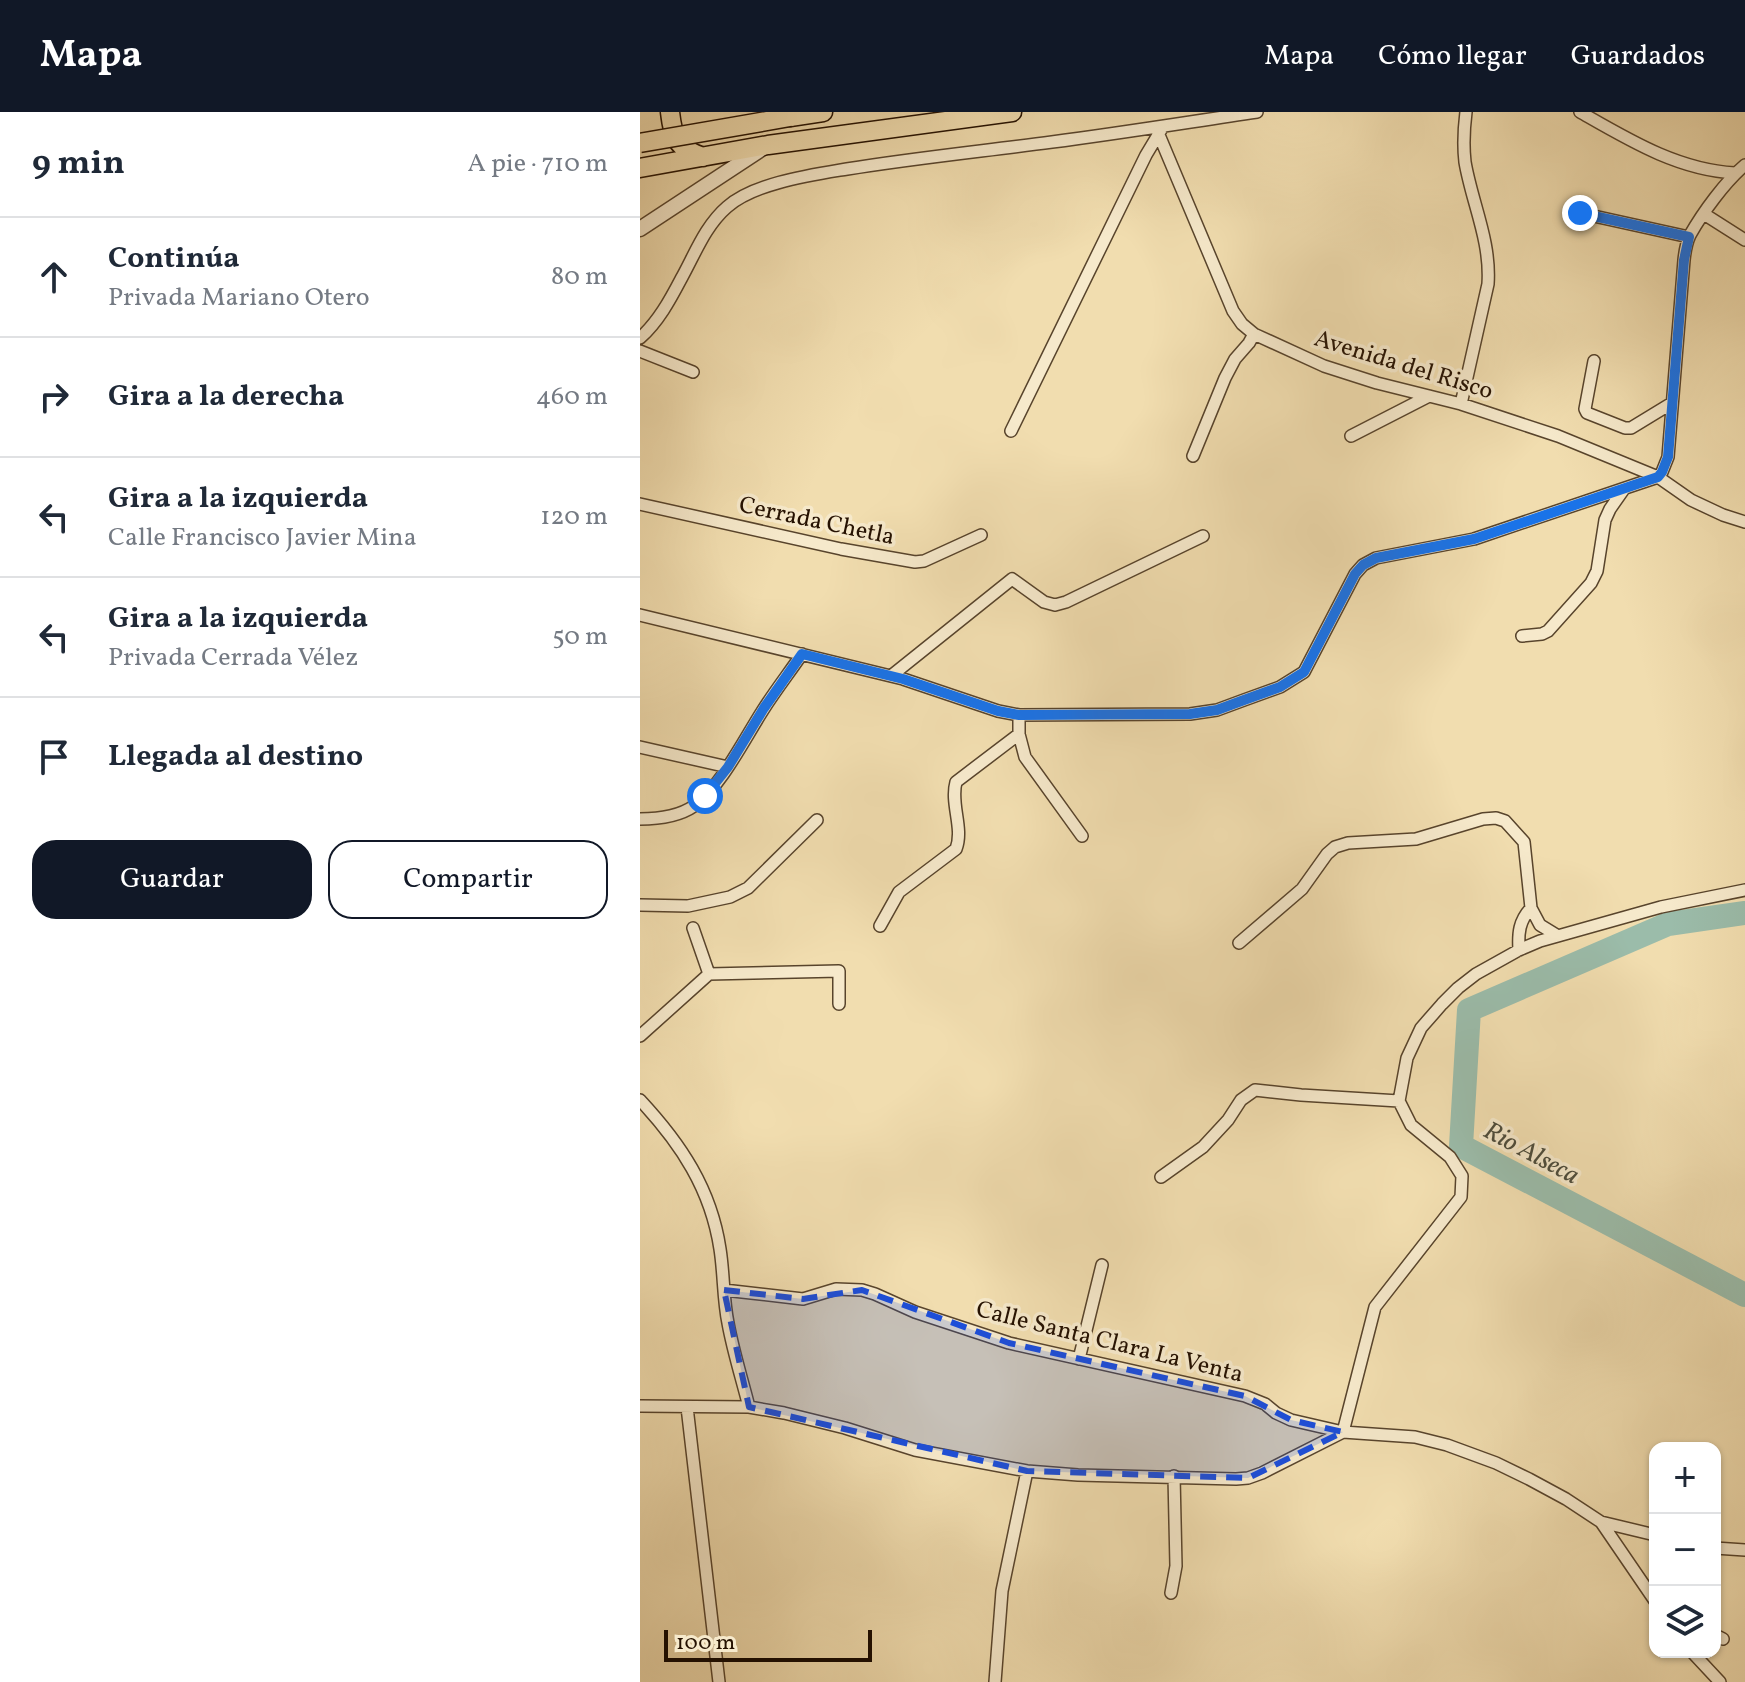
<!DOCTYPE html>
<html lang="es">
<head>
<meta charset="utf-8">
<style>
	body { margin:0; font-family:Vollkorn,serif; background:#f2f2f3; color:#1f2937 }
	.controls { position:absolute; right:24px; bottom:24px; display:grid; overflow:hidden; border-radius:16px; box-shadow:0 2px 6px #0004 }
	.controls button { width:72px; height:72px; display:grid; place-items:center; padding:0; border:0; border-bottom:2px solid #e0e1e3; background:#fff; color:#1f2937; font:40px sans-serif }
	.scale { position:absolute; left:24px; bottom:20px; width:208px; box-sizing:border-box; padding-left:8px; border:4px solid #251101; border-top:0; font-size:22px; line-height:28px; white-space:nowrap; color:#251101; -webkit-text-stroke:6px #f6e9cb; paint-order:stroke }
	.stop { position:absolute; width:24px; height:24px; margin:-18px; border:6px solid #1a73e8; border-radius:50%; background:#fff }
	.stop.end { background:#1a73e8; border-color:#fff; box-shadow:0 2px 8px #0008 }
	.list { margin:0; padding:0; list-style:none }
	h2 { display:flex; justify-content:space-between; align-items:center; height:104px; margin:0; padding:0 32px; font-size:34px }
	h2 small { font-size:26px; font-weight:400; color:#747a83 }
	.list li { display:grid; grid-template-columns:52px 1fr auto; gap:24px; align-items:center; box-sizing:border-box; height:120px; padding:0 32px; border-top:2px solid #e0e1e3 }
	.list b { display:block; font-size:30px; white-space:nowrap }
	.list p { margin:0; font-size:26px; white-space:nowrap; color:#747a83 }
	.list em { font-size:26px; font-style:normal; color:#747a83 }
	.actions { display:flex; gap:16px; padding:24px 32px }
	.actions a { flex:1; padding:18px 0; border:2px solid #111827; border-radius:24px; text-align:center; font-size:28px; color:#111827 }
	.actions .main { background:#111827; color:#fff }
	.icon { flex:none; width:44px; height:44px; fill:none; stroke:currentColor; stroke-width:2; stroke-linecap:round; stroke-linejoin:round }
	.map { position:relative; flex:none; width:1105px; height:1570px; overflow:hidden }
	header { display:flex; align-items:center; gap:48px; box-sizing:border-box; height:112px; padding:0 40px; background:#111827; color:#fff }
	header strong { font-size:38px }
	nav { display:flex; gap:44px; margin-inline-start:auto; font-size:28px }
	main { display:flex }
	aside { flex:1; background:#fff }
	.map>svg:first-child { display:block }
</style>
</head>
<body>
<header>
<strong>Mapa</strong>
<nav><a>Mapa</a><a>Cómo llegar</a><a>Guardados</a></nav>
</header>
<main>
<aside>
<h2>9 min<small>A pie · 710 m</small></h2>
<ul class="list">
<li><svg class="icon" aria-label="ahead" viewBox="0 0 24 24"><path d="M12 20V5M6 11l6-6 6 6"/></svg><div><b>Continúa</b><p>Privada Mariano Otero</p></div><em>80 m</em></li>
<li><svg class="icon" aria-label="right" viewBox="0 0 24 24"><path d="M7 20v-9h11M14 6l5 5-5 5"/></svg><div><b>Gira a la derecha</b></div><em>460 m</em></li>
<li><svg class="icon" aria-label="left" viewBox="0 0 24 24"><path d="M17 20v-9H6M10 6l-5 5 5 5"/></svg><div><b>Gira a la izquierda</b><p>Calle Francisco Javier Mina</p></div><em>120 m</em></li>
<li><svg class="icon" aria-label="left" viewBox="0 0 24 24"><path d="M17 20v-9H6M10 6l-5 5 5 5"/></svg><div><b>Gira a la izquierda</b><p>Privada Cerrada Vélez</p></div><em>50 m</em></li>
<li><svg class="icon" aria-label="arrive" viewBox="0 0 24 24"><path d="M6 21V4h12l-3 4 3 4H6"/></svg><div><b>Llegada al destino</b></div></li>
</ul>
<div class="actions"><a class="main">Guardar</a><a>Compartir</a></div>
</aside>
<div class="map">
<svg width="1105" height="1570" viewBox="0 0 1105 1570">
	<rect width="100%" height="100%" fill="#f1ddaf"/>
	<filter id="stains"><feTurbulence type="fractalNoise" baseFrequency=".0025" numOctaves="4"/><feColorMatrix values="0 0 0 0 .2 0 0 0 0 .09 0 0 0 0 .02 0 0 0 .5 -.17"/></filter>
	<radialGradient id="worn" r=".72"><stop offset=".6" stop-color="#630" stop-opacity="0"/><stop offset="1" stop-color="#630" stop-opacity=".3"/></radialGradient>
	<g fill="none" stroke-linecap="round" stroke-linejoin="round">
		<!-- river -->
		<path stroke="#9bbcaa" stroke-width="24" d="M1105,801l-77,11 -199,86 -8,136 284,149"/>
		<defs>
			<path id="minor" d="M940,0c49,28 98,58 155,61
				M519,23l74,176 9,13 12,10 70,32 53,17 84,21 97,32 100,41 33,23 32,15 22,7
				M940,101l109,24
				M1064,102l41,26
				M0,226c18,-16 30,-38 41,-59 14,-25 24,-53 46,-72 27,-24 84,-32 120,-38 68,-11 137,-18 205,-27 69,-9 137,-20 205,-30
				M0,239l53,21
				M954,249l-9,48 2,4 38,15h6l41,-25
				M821,292l27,-120c3,-43 -16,-81 -23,-122 -2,-17 -1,-34 1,-50
				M371,319l135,-276 15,-25
				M711,324l78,-40
				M553,344l32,-78 10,-19 14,-16 5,-9
				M0,392l201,45 74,13 9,-1 57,-26
				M0,503l263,64 95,32 21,4 171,-1 27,-4 27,-10 36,-13 24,-15 51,-98 8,-9 13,-7 98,-19 184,-62 4,-5 6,-15 16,-197c1,-9 2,-17 6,-25 13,-23 35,-53 55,-70
				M882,524l20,-2 6,-3 43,-48 6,-12 8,-51 5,-11 14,-20
				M251,564l121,-97 32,23 11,3 11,-3 137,-66
				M379,603v19l6,23 57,79
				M0,635l88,20
				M0,707c18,0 38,-2 54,-13 26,-18 51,-68 69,-96 12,-19 26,-37 39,-56
				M0,793l48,1 42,-9 18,-9 69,-68
				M240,814l19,-34 57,-43c8,-21 -6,-45 0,-67l63,-48
				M53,816l16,46
				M599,831l63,-54 25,-35 8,-7 13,-4 68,-4 67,-20 13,-1 9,3 19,21 7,66 9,17 18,11
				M879,838c-1,-17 0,-29 12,-42
				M0,924l69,-62 130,-3v33
				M0,988c41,44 71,89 80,149 4,25 3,50 8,74 5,28 14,56 21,84
				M521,1065l42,-30 25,-27 13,-20 14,-10 46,5 98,6
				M84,1178l79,9 33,-10 26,1 13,4 40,18 94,31 236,53 20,8 11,9 15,7 52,12 72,5 32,8 49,18 33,16 37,20 35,23 54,79
				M439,1247l23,-94
				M0,1294l109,1 35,6 61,15 70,22 112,21 51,4 158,4 12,-1 14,-5 81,-41 32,-125 86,-110 1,-21 -12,-19 -39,-32 -12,-24 8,-43 14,-30 21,-24 16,-16 18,-14 43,-24 21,-9 121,-34 84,-17
				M47,1295l32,275
				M961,1410l54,13
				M1075,1436l30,2
				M531,1481l5,-27 -2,-90
				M1075,1523l8,4
				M1052,1540l28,30
				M355,1570l7,-91 25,-120"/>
			<path id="tertiary" d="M0,117l123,-81"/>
			<path id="trunk" d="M30,0c3,27 7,36 33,45
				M150,5l33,-5
				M0,56l128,-23 244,-33"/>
		</defs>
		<!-- minor casing -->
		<use href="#minor" stroke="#58442c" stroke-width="14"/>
		<!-- tertiary casing -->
		<use href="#tertiary" stroke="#58442c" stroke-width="17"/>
		<!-- trunk casing -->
		<use href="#trunk" stroke="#251101" stroke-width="21"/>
		<!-- minor -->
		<use href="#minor" stroke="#f6e9cb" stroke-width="11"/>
		<!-- tertiary -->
		<use href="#tertiary" stroke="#f6e9cb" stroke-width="14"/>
		<!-- trunk -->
		<use href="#trunk" stroke="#f1ddaf" stroke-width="18"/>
		<defs>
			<path id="trunk-bridge" d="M0,31l150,-26"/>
		</defs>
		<!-- trunk-bridge casing -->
		<use href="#trunk-bridge" stroke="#251101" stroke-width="21" stroke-linecap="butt"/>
		<!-- trunk-bridge -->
		<use href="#trunk-bridge" stroke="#f1ddaf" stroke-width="18"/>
	</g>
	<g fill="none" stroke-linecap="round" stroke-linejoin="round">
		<!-- route -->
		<path stroke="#1a73e8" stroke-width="10" d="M65,684l23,-29 36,-59 38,-54 101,25 95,32 21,4 171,-1 27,-4 27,-10 36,-13 24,-15 51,-98 8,-9 13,-7 98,-19 184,-62 4,-5 6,-15 16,-197 5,-23 -109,-24"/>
	</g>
	<!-- marked area -->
	<path fill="#1d4ed8" fill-opacity="0.2" stroke="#1d4ed8" stroke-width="6" stroke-dasharray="16 10" stroke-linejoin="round" d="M84,1178l79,9 59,-9 147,53 236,53 46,24 52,12 -95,46 -221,-7 -278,-64z"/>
	<g text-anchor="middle" stroke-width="7" stroke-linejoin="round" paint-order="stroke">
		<!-- street labels -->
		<g font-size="24" fill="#251101" stroke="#f6e9cb">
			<text transform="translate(764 252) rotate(17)" y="8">Avenida del Risco</text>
			<text transform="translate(177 408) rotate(12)" y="8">Cerrada Chetla</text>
			<text transform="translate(470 1229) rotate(14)" y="8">Calle Santa Clara La Venta</text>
		</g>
		<!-- water labels -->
		<g font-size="26" font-style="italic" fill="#4e4d3c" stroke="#f6e9cb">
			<text transform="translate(892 1040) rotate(28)" y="9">Rio Alseca</text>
		</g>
	</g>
	<rect width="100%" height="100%" filter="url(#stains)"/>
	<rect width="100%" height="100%" fill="url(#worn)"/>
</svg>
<div class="controls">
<button>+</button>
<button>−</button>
<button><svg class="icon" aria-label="layers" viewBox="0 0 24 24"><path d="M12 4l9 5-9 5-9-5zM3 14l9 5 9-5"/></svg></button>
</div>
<div class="scale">100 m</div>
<div class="stop" style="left:65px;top:684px"></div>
<div class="stop end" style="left:940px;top:101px"></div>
</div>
</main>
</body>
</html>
